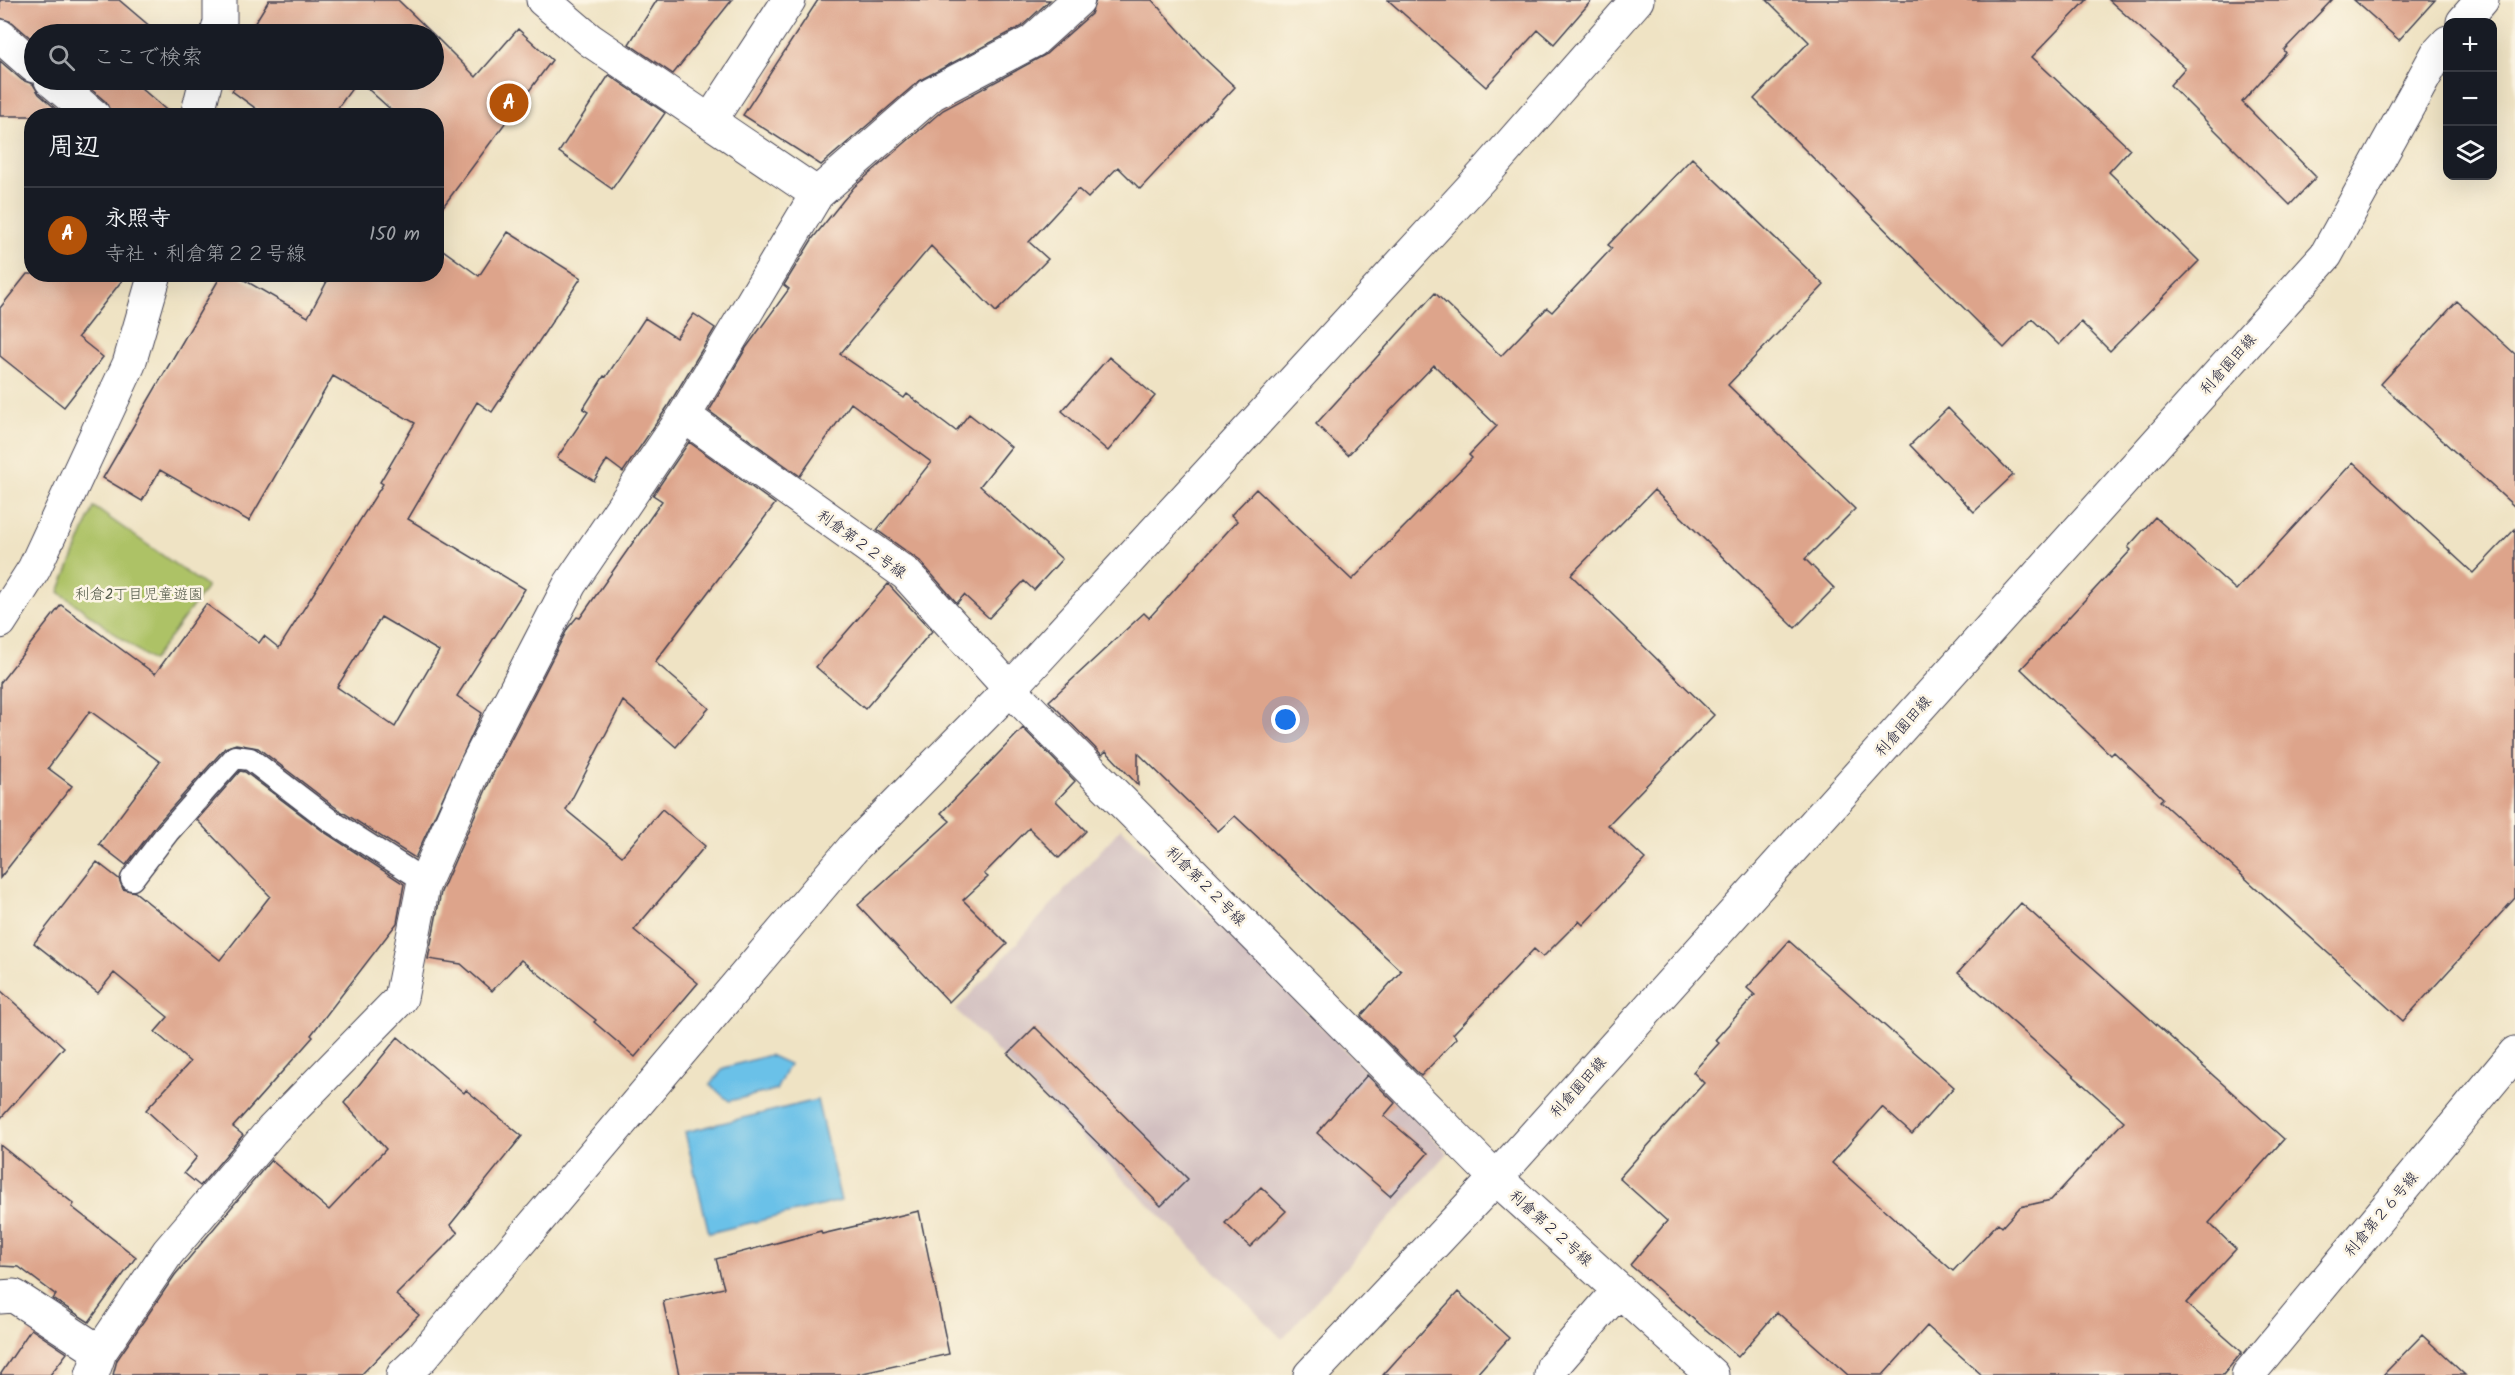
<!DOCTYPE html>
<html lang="ja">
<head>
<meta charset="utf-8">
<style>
	body { margin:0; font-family:Kalam,"Klee One",sans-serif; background:#20242c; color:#f1f3f6 }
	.controls { position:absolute; right:18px; top:18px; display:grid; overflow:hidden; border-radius:12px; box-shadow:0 6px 24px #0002 }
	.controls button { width:54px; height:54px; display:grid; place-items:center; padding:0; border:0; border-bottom:2px solid #363941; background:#171b24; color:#f1f3f6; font:30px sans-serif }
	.you { position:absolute; left:1286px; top:720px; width:21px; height:21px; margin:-15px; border:4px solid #fff; border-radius:50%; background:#1a73e8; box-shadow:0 0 0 9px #1a73e833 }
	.badge { display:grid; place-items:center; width:39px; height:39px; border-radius:50%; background:#b45309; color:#fff; font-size:20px; font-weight:700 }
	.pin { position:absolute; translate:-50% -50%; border:3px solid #fff; box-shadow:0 2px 6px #0006 }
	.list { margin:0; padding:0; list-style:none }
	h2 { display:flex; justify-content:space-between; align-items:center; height:78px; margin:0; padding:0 24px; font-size:26px }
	h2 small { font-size:20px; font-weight:400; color:#9ea1a6 }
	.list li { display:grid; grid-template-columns:39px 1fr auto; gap:18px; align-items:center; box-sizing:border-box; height:96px; padding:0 24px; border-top:2px solid #363941 }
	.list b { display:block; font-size:22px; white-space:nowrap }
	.list p { margin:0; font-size:20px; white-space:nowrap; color:#9ea1a6 }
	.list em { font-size:20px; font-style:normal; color:#9ea1a6 }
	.icon { flex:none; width:33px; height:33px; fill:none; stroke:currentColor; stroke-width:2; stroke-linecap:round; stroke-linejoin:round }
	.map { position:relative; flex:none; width:2515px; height:1375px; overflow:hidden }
	.search { position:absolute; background:#171b24; box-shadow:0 6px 24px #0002; left:24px; top:24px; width:420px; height:66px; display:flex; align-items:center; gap:15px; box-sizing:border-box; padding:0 21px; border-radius:33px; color:#9ea1a6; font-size:22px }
	.panel { position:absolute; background:#171b24; box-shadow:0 6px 24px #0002; left:24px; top:108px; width:420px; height:174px; border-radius:24px }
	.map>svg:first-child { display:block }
</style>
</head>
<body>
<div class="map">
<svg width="2515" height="1375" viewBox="0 0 2515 1375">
	<rect width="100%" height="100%" fill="#fcf5e5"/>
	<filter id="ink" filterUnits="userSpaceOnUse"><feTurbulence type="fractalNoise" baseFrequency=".0167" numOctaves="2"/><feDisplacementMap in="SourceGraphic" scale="12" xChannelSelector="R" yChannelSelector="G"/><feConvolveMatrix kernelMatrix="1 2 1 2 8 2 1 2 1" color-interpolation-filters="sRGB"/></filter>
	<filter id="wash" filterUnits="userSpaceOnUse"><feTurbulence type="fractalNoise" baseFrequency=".008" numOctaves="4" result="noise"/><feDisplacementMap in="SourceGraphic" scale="24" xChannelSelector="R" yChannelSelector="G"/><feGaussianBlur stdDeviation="1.35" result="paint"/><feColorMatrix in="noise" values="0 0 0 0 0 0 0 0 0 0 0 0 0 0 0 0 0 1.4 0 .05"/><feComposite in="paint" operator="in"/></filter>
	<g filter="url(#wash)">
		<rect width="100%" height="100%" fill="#efe3c4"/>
		<!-- industrial -->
		<path fill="#d2bfc0" d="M1121,828l327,325 -166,186 -326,-329z"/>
		<!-- green -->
		<path fill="#adc266" stroke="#687250" stroke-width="1.5" d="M94,507l113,80 -55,74 -93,-69z"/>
		<!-- water -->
		<path fill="#6bc1e8" stroke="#467292" stroke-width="1.5" d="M769,1055l20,9 -13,26 -47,11 -19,-16 14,-17z
			M817,1100l24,101 -132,32 -24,-101z"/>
		<g id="blocks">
			<!-- building -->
			<path fill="#dda48b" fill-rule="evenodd" d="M0,0h119l40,34h-125v7l-22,-19 -12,-4z
				M269,0h129l35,34h-185z
				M657,0h75l-59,74 -44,-30z
				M818,0h232l-28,26 -102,54 -99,85 -78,-50z
				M1096,0h56l51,57 32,30 -95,102 -22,-22 -30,31 -10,-9 -49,53 19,17 -52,53 -65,-66 -91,108 64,44 3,-4 49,37 13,-17 42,33 -31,39 82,73 -28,31 -10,-9 -35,37 -25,-23 -7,8 -37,-42 -43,-31 54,-68 -80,-59 -51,73 -91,-65 37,-63 43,-59 -5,-4 29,-47 41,-51 89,-77 102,-55 46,-41z
				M1388,0h204l-38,44 -16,-14 -52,57z
				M1767,0h320l-55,57 98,92 -21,23 90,89 -89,90 -29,-29 -22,23 -27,-26 -28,29 -250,-249 55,-57z
				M2109,0h223l-48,50 2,3 -44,49 74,75 -26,28 -120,-120 15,-17z
				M2354,0h81l-36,40z
				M518,29l34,31 -116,156v-100h-38l-40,-36 -26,36h-66l-34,-25 8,-11h194v-45l42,42z
				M0,61l22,19 11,4 6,10 25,22h-64z
				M609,75l56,38 -53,76 -53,-37z
				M80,80h52l41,36h-61l-6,-14z
				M1692,158l132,127 -96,100 127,124 -50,50 29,29 -39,40 -141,-138 -83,85 143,140 -106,110 37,34 -62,66 -4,-4 -36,36 -9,-8 -81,85 4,4 -36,38 -60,-60 40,-45 -166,-155 -17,15 -80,-78v32l-32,-34 -4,4 -53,-54 95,-88 5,5 88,-97 -6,-6 25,-26 96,91 120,-122 -3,-3 28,-29 -63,-61 -86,90 -32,-31 119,-131 66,63 46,-48 5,4 60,-64 -4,-3z
				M508,232l73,46 -89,134 -15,-10 -69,117 117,70 -68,107 25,17 -67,145 -76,-48 -81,-62 -22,-4 -11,4 -67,75 -32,42 -27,-21 61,-82 -70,-51 -42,57 24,18 -72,92v-195l61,-78 94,69 51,-70 53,39 5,-7 15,12 104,-164 -3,-2 35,-59 -82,-47 -84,145 -89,-51 -18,31 -39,-23 119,-204h12l74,43 23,-43h105v-29l43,31zM381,617l58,34 -44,76 -58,-40z
				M27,274h100l-49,63 25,20 -39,50 -64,-51v-48z
				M2457,301l58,53v153l-134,-123z
				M694,314l21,14 -47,78 -45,66 -16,-12 -13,21 -37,-23 31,-46 -5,-3 21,-33 2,1 39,-59 31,20z
				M1109,357l46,39 -47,55 -46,-40z
				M1948,408l65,67 -39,37 -64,-67z
				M689,442l86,62 -120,158 54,46 -33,39 -53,-46 -57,109 56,46 40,-47 43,37 -71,84 64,53 -63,74 -41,-35 2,-2 -75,-60 -29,31 -31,-27 -33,-5 13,-67 52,-118 75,-146 9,-11 3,1 82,-117 -9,-6z
				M2353,462l120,111 42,-44v369l-112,123 -243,-220 3,-3 -49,-46 -3,3 -90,-86 110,-119 -3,-3 27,-30 81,73z
				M888,584l44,47 -67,78 -49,-42z
				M1023,728l52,53 -19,20 30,30 -27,27 -30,-30 -45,46 4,3 -25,23 44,44 -58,58 -91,-97 92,-84 -9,-8z
				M240,771l5,1 79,60 80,52 -7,39 -86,112 2,2 -80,90 10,8 -43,51 -16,-13 13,-16 -51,-47 44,-48 -35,-30 13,-15 -54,-44 -16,20 -64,-50 63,-81 22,17 4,10 12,3 85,68 50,-64 -73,-76z
				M2021,903l263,236 -75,84 27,26 -50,54 56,49 -19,23h-241l-55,-49 -44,49h-35l-71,-63 -39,45 -108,-92 37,-44 -48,-43 85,-95 -11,-11 26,-29 -4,-3 40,-45 -8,-7 42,-47 165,146 -42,47 -30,-27 -50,56 121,108 45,-48 4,4 18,-20 31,-7 73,-79 -166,-148z
				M0,990l64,57 -64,72z
				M1035,1027l153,152 -27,27 -153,-152z
				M398,1037l66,56 2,-3 56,46 -72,89 8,8 -62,62 23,20 -58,60h-248l4,-15 58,-85 96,-115 58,50 57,-61 -42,-46z
				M1367,1075l28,28 -11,13 44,37 -38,43 -73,-63z
				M0,1145l74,59 -2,3 64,50 -47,65 -36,-23 3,-4 -37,-28 -19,-1z
				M1261,1187l25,24 -36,36 -25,-24z
				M919,1211l30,143 -95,21h-175l-16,-74 61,-13 -8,-29 105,-28 1,3z
				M1458,1292l51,46 -33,37h-93z
				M31,1329l36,24 -17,22h-50z
				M2422,1335l43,40h-82z"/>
		</g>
	</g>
	<g filter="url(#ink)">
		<use href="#blocks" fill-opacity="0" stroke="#413f50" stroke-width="1.5"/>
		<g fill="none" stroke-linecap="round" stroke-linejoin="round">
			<defs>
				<path id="service" d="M132,879l36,-47 67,-75 15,2 81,62 94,60"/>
				<path id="minor" d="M543,0l47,40 227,154
					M217,34l3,-12v-22
					M0,36l34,30
					M51,80l43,36
					M197,116l9,-36
					M710,121l79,-121
					M684,416l222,158 104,115 486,489 216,197
					M0,622l34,-53 95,-205 26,-90
					M0,1297l14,-1 86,56
					M92,1375l8,-23 68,-100 104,-122 129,-132 22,-112 53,-120 94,-182 114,-168 133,-222 115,-100 101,-53 45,-41
					M403,1375l19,-18 433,-511 155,-157 477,-518 150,-171
					M1551,1375l2,-9 66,-76
					M2248,1375l267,-322"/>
				<path id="tertiary" d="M2463,22l19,-22
					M1310,1375l186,-197 830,-923 111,-201 11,-12"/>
			</defs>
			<!-- service casing -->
			<use href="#service" stroke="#413f50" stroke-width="25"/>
			<!-- minor casing -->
			<use href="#minor" stroke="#413f50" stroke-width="35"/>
			<!-- tertiary casing -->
			<use href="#tertiary" stroke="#413f50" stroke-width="35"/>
			<!-- service -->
			<use href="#service" stroke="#fff" stroke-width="22"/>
			<!-- minor -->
			<use href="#minor" stroke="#fff" stroke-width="33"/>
			<!-- tertiary -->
			<use href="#tertiary" stroke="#fff" stroke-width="33"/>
		</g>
	</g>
	<g text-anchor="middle" stroke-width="5" stroke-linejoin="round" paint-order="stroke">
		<!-- street labels -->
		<g font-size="15" fill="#22223b" stroke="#fcf5e5">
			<text transform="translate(2228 364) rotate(-48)" y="5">利倉園田線</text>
			<text transform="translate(862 544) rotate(36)" y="5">利倉第２２号線</text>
			<text transform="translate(1903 726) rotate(-48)" y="5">利倉園田線</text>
			<text transform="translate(1206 886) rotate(45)" y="5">利倉第２２号線</text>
			<text transform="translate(1578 1087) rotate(-48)" y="5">利倉園田線</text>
			<text transform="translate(2381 1214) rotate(-50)" y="5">利倉第２６号線</text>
			<text transform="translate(1551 1228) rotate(42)" y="5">利倉第２２号線</text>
		</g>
		<!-- park labels -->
		<g font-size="15" fill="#535a4a" stroke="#fcf5e5">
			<text x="139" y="599">利倉2丁目児童遊園</text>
		</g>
	</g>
</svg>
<div class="controls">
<button>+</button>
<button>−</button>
<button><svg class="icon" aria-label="layers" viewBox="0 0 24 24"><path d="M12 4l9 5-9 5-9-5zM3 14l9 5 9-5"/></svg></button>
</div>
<div class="you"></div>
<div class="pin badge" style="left:509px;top:103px">A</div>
<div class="search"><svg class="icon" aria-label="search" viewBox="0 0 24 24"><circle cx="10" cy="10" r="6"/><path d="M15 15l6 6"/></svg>ここで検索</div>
<section class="panel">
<h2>周辺<small></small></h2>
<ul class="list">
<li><span class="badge">A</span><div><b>永照寺</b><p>寺社 · 利倉第２２号線</p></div><em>150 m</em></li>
</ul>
</section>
</div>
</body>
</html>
